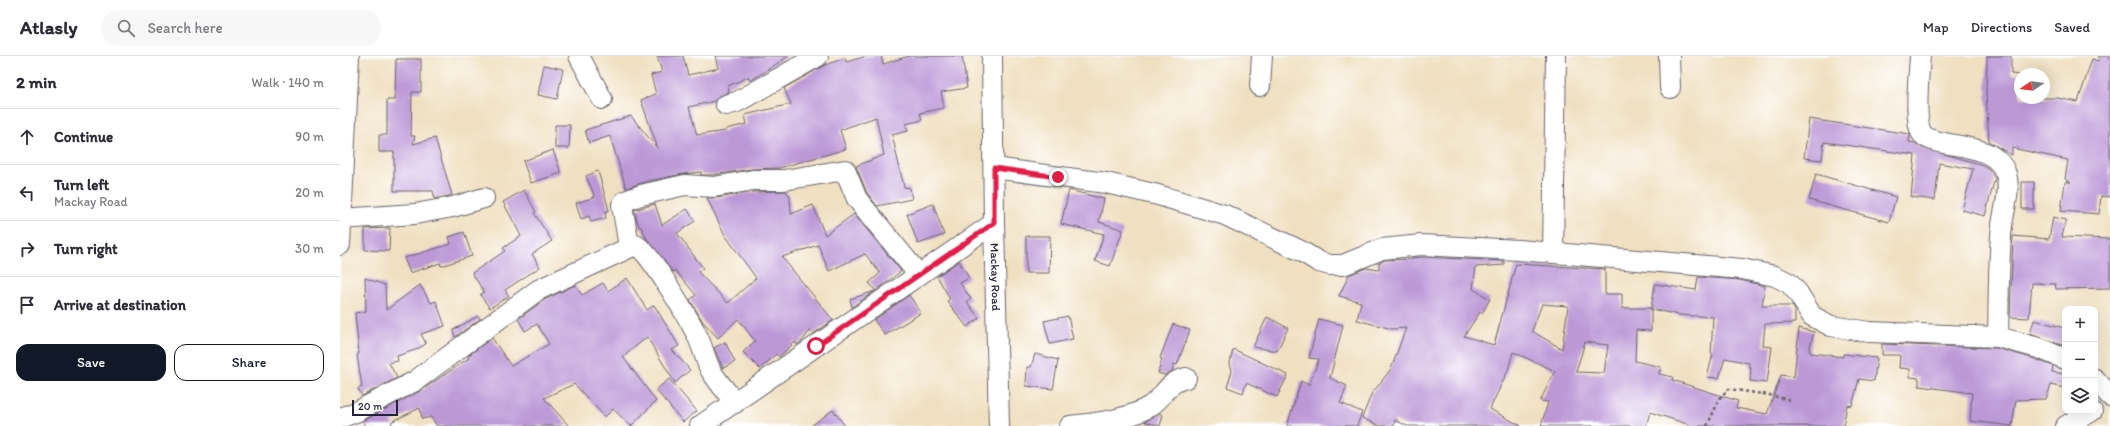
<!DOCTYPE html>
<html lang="en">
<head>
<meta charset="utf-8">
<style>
	body { margin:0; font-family:Itim,sans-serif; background:#f7f7f7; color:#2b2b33 }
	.controls { position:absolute; right:12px; bottom:12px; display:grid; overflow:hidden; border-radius:8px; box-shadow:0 4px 16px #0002 }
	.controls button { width:36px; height:36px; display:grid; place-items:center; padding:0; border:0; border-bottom:1px solid #e1e1e2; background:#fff; color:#2b2b33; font:20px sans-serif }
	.compass { position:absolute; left:1674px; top:12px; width:36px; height:36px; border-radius:50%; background:#fff; box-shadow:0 4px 16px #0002; rotate:257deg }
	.scale { position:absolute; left:12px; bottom:10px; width:46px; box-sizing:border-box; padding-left:4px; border:2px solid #22223b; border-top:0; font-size:11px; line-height:14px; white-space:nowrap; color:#22223b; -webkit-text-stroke:3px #fff; paint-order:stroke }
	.stop { position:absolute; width:12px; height:12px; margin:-9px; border:3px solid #e11d48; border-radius:50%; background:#fff }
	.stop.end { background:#e11d48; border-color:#fff; box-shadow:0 1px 4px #0008 }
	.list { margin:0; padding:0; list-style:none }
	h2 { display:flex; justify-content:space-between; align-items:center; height:52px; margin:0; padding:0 16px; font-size:17px }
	h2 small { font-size:13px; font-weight:400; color:#7c7c81 }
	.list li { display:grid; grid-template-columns:26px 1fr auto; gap:12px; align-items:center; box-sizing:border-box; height:56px; padding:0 16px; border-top:1px solid #e1e1e2 }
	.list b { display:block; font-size:15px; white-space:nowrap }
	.list p { margin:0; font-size:13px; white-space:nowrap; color:#7c7c81 }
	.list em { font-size:13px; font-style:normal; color:#7c7c81 }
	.actions { display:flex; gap:8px; padding:12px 16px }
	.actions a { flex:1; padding:9px 0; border:1px solid #111827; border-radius:12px; text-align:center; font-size:14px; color:#111827 }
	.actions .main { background:#111827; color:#fff }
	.icon { flex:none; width:22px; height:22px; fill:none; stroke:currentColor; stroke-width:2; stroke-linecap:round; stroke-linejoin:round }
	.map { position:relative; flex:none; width:1770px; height:370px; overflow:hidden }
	header { display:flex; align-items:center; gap:24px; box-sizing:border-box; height:56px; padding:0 20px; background:#fff; border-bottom:1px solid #e1e1e2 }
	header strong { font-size:19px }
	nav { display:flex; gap:22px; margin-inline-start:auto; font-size:14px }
	.search { width:280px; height:36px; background:#f7f7f7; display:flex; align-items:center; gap:10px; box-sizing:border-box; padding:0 14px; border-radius:22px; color:#7c7c81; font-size:15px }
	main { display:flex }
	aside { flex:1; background:#fff }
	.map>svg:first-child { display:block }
</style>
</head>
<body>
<header>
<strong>Atlasly</strong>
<div class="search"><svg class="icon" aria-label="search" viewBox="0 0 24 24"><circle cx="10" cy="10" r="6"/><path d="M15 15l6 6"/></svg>Search here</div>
<nav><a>Map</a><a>Directions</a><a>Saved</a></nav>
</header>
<main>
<aside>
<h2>2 min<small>Walk · 140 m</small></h2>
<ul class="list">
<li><svg class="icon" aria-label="ahead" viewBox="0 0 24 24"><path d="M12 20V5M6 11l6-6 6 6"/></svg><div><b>Continue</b></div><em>90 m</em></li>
<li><svg class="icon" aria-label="left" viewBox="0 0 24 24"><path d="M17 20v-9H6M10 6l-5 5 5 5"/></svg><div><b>Turn left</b><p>Mackay Road</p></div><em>20 m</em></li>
<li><svg class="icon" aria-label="right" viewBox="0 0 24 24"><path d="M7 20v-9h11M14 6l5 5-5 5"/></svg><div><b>Turn right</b></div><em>30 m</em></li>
<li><svg class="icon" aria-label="arrive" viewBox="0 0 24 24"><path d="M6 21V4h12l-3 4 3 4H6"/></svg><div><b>Arrive at destination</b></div></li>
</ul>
<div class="actions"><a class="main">Save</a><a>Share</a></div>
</aside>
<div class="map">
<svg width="1770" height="370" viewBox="0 0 1770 370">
	<rect width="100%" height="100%" fill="#fff"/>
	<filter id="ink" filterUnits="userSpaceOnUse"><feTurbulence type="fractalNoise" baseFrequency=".025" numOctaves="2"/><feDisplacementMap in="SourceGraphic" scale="8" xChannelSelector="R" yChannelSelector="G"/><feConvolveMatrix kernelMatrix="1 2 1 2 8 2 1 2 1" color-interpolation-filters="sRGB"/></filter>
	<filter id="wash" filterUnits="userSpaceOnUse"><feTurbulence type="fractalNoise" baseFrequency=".012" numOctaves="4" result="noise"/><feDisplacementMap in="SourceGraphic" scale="16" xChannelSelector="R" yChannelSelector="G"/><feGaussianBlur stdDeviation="0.9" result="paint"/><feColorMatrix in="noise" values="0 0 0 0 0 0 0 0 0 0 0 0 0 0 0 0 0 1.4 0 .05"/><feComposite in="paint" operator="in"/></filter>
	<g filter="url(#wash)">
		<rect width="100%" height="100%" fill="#f0e0c1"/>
		<g id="blocks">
			<!-- building -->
			<path fill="#bc98d7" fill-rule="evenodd" d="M317,0h26l5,19 31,-7 -3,-12h73l-39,25 -2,-4 -20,9 1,6 -11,5 -3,4 -26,6 8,28 29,-4v-2l21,-5 -2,-9 46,-11 -7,-16 41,-23 20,-7 1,4 21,-6h14l2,8 26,-8h53l5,32 -26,4 3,16 -24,5 2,7 -16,4 2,7 -16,4 12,52 6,1 2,11 -35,7 -10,-13 -11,-27 28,-11 -8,-38 -36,13 6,19 -67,19 -28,1 -38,6h-12v-3l-18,2 -35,7 -22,7 -16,-52 -21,7 -4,-13 46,-14 27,33 -17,-49 15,-6 -5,-19 11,-3z
				M1647,0h24v18l9,1v23h38l20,4 14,-43 6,2 1,-5h11v141l-9,-1 -2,18 -38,-3 4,-29h6l-6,-3 3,-19 -56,-12v7l-23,-13 -3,-49z
				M56,3h25v33h-9l-1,44h4l-2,8 22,-6 17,57 -17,4 -2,-8h-39v-39h-15v-17h8v-35h8z
				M204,9l19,4 -6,30 -19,-4z
				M1469,63l101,15 -1,8 6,1 8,5 60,17 7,5 5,8 -10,38 -23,-6 11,-41 -34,-6 -4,37 -24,-3 4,-42 -91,-13 -2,18 -18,-2z
				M215,69h15l-1,23h-14z
				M213,94l8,23 -30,10 -8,-22z
				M258,115l11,39 -4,2 1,6 -15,4 -2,-6 -8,3 -5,-16 19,-6 -9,-21z
				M1476,118l80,23 -7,25 -80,-22z
				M1682,126h12v27h-12z
				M184,134l12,22 -2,1 18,28 -20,13 8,13 -35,23 4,6 -19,12 -10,-13 4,-3 -12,-19 33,-22 -2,-3 18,-12 -18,-34z
				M729,134l35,9 -5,23 24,8 -13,36 -15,-5 9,-27 -43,-10z
				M446,135l4,6 1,17 22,-9 12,30 29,-21 47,57 -25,20 -7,-8 11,-10 -15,-19 -36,17 -11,-26 -36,12 51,63 -20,14 -3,-3 -8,10 -5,4 -2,-3 -16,15 -3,-3 -16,15 -17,-17 12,-11 -17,-22 -20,19 -15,-16 -13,-22 6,-5 -21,-25 -2,2 -26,-33 -6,-12h-2l-5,-17 21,-6 7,21 25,-16 8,12 -18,12 26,35 -5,4 30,31 28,-25 -31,-43 -18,-37h9l38,-6z
				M593,148l11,31 -26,9 -11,-30z
				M1713,161l13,3 -4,17 48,2v49l-54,1 -1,-5 -23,-1 -3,35 -19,-1 3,-81 36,3z
				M50,172l-1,23 -24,-1v-21z
				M124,176l8,24 -31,10 -1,-3 -30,10 -6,-15 47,-14 -2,-7z
				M686,180h24l-1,37h-23z
				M1081,201l83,4v4l-28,2 -3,22 17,10 -8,14 -2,-1 -16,24 30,9 22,-81 89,5v25h17v14h29v23l-15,-1 -1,31 26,6 -2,7 14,3 -1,3 66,21 -2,7 31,6 14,-39 13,2 5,-49 15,4 -5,18 2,3 32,4v-3l34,4 -3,23 -15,-2 -7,27 -5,-1 -4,21h-150l-43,-14 -4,14h-105l7,-24 -8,-1 15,-30 -42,-19 -5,18 -18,39 31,17h-114l-12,-6 -1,6h-14l-18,-8 11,-28 1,1 17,-22 15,-41 -14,1 -35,-9 4,-18 -22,-6 10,-21 17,-7 13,2v-7l6,-3 27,-1v-1zM1202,248l26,2 -6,43 -30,-18zM1245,286l23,3 -4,28 -28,-1z
				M619,205l10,17 -9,5 11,16 -4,3 12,16 -12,9 -20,-26 3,-2 -13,-23z
				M1358,221l42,3 25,6 -3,20h30l3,4v13l-30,1 -2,22 9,1 -5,36 -17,-2 1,-14h-2v-4l-24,-5 -6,20 -12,-1 6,-23h-2l2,-37 -34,-2 -28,-6 4,-25 41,6z
				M25,222l20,7 1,25 34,-25 11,18 5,-2 9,25 -24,8 5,10 -11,6 -18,6 1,5 -9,2 8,15 -35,18 -4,-7 4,-2 -5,-32 2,-1 -4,-41 11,-2z
				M287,222l20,32 7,-5 25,41 -7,4 18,20 -15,13 -28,-46 -24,20 33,44 -25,25 -18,-17 -8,8 -31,-33 -30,14 25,28h-132l-6,-9 -9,2 -2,-11 -29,14 2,4h-27l-3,-5 59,-31 47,-32 -1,-2 24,-18 19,28 38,-22 -12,-20 -12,7 -7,-12 26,-19 31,-15 7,10 21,-12 5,8z
				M535,235l-23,16 -2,-8z
				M569,239l12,18 -36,22 -11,-15z
				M138,260l2,3 -25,18 -2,-7z
				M728,260l5,23 -23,5 -6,-23z
				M927,261l21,11 -11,23 -24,-4z
				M979,263l24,6 -13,53 17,8 -7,17 22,9 -5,14h-70l14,-45 8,4 10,-26 -10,-1z
				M1694,264l31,8v18l-35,-12z
				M833,268l17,6 -13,35 -3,-1 -2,7 -7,4 -7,-2 4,-14 -2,-1z
				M385,286l10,20 -12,6 -9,-20z
				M1542,288l114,4 39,11 18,7 -1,6 13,2v14l-14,-3 -5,14 -30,1 -4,26 -42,-5 2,-28 -53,-7v-8l-9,-1v-8l-11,-1 1,-13h-18z
				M893,293l55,26 -11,22 -31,-14 -3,10 -16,-6 5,-16 -2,-8z
				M695,298l23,6 -5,29 -27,-3 1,-19h4z
				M329,323l28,32 -14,11 -27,-32z
				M493,354l12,16h-34z
				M819,357l4,2 -3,11 -15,-4z"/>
		</g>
	</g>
	<g filter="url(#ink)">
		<use href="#blocks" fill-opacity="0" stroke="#6a646a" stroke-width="1"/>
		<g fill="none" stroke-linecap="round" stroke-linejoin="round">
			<defs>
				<g id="minor">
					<path d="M239,0l23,43"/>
					<path id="s1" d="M652,0l2,167 5,203"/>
					<path d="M1329,0l1,32"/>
					<path d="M1580,0c-1,17 -6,62 1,76 9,19 73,5 85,42 5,15 -2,36 -4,51 -4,37 -3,75 -4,112"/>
					<path d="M920,30l2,-30"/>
					<path d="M386,49l11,-3 81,-46"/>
					<path d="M654,112l112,15 52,12 67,20 76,36 18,11 11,3h13l39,-16 39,-4 98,5 223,19 33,7 14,7 9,10 14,23 19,10 38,6 129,5 41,11 26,11"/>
					<path d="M0,163l75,-5 38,-7 31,-9"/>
					<path d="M0,189l9,-189"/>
					<path d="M289,190l-7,-41 3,-4 16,-6 44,-10 29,2 39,-7h31l61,-10 12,29 62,76"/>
					<path d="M1213,197l3,-197"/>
					<path d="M1755,323l15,17"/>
					<path d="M0,362l16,-6 59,-31 123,-91 97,-45c12,1 59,82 65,97 4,10 6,19 11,29 7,11 16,21 24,32"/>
					<path d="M360,370l294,-203"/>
					<path d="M730,370c25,-3 59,-6 80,-20 16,-10 15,-23 36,-28"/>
					<path d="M1726,370l26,-15"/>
				</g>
			</defs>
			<!-- minor casing -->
			<use href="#minor" stroke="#6a646a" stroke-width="22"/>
			<!-- path -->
			<path stroke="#6a646a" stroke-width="2.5" stroke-dasharray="3 3" stroke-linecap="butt" d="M1367,370l14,-30 8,-7 40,6 21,5"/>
			<!-- minor -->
			<use href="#minor" stroke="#fff" stroke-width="20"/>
		</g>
	</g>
	<g fill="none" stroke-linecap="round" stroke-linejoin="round" filter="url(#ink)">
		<!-- route -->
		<path stroke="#e11d48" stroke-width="5" d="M476,290l178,-123v-55l64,9"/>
	</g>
	<g text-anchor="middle" stroke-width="4" stroke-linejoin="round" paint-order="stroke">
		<!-- street labels -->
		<g font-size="12" fill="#22223b" stroke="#fff">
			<text dy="4" stroke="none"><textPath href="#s1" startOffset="221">Mackay Road</textPath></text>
		</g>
	</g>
</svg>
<div class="controls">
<button>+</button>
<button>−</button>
<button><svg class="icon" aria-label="layers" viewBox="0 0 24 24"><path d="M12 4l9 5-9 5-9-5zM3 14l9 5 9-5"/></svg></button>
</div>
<svg class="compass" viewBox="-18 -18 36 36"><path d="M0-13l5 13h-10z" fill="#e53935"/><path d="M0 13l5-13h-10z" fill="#7c7c81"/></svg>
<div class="scale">20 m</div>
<div class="stop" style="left:476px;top:290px"></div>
<div class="stop end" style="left:718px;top:121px"></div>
</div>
</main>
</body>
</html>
